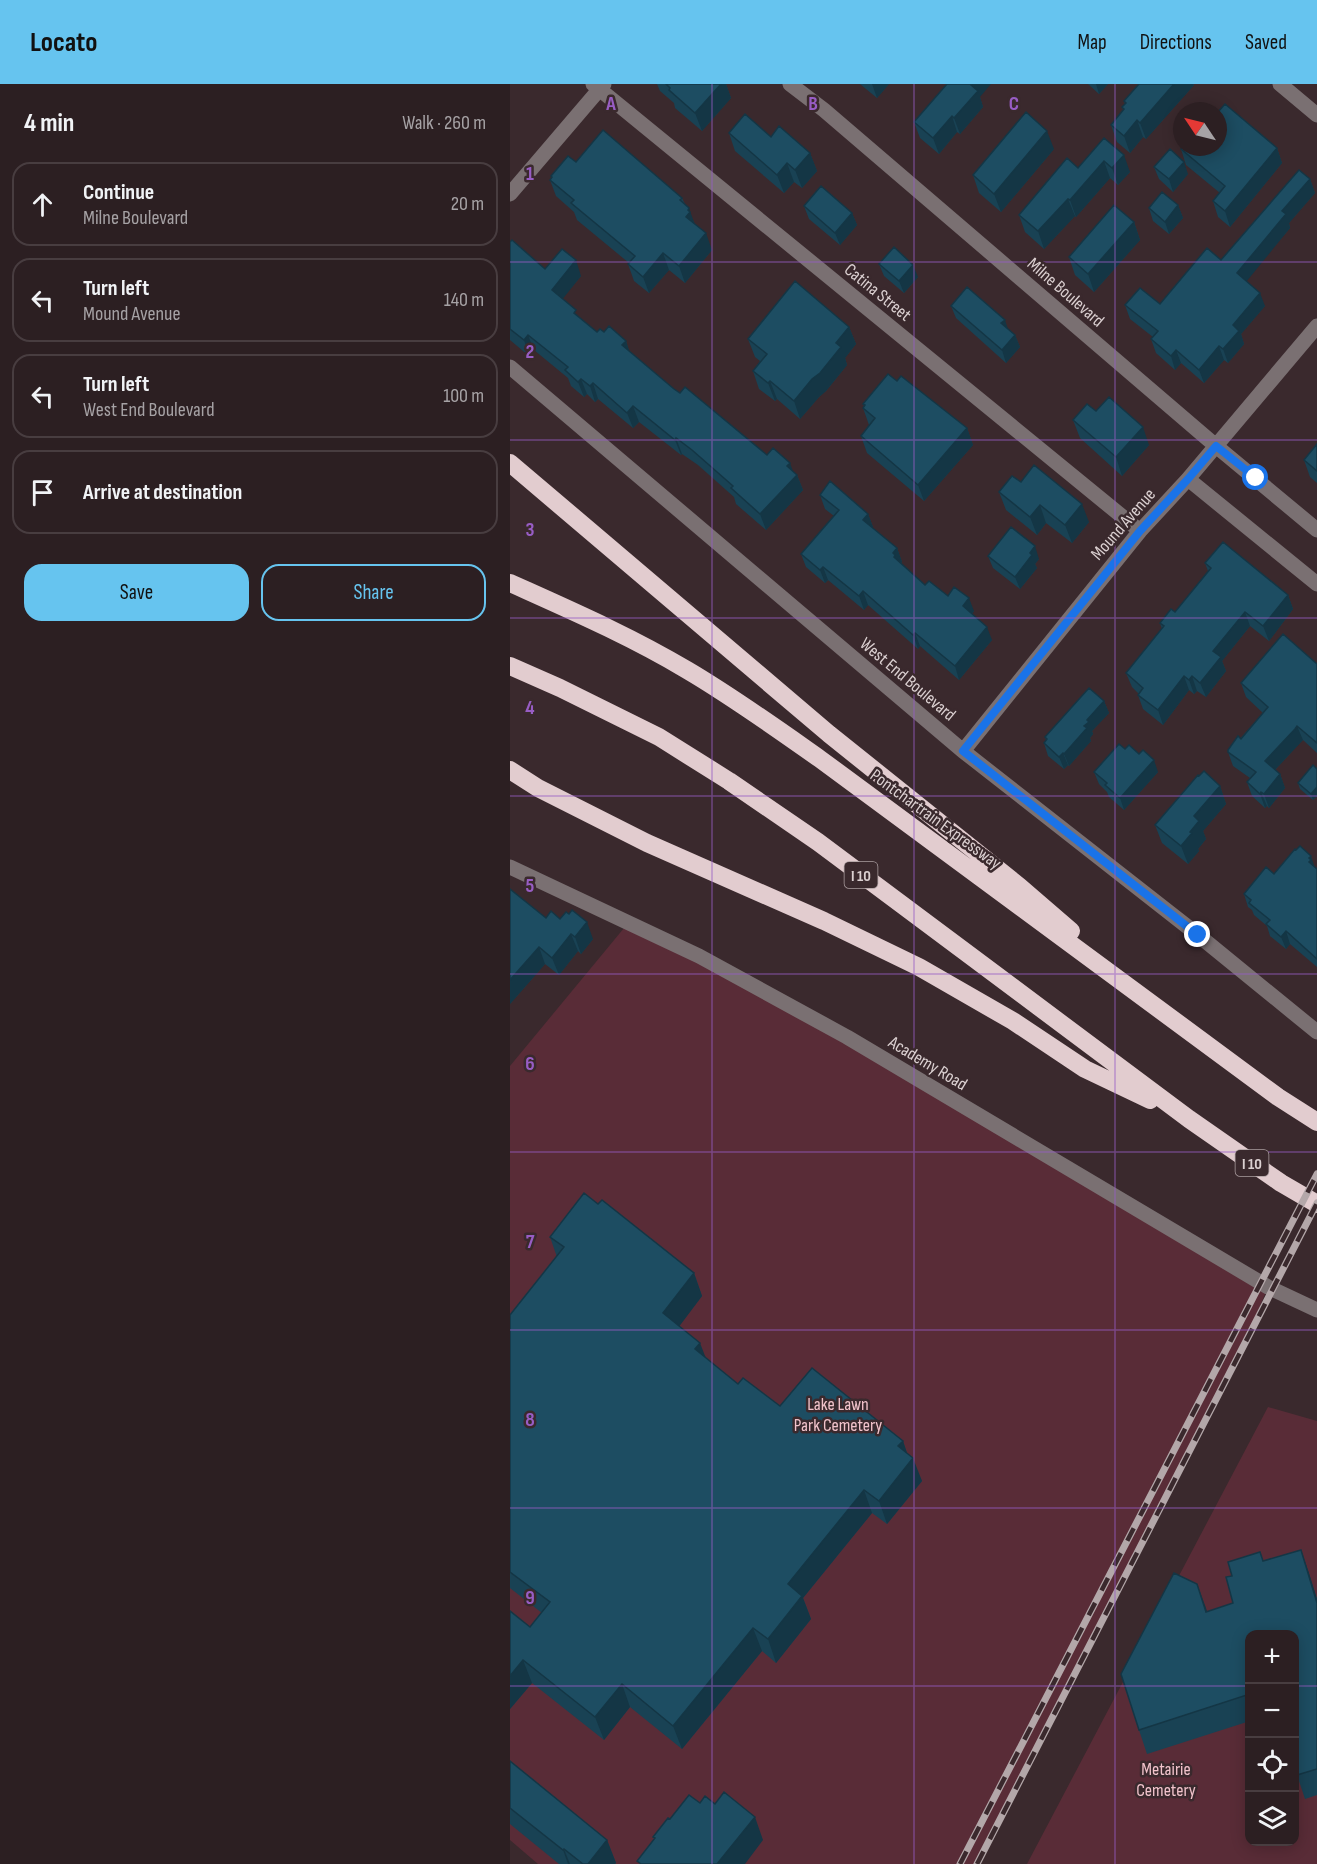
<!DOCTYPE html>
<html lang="en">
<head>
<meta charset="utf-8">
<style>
	body { margin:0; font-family:"Sofia Sans Condensed",sans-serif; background:#34272a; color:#f1f3f6 }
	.controls { position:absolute; right:18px; bottom:18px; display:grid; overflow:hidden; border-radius:12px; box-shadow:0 3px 15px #0003 }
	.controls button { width:54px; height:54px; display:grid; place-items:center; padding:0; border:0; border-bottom:2px solid #483d40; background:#2c1f22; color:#f1f3f6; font:30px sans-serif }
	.compass { position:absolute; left:663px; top:18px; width:54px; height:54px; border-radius:50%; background:#2c1f22; box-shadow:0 3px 15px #0003; rotate:305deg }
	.stop { position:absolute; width:18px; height:18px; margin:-14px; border:4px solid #1a73e8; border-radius:50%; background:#fff }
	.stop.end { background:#1a73e8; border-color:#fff; box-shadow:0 2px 6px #0008 }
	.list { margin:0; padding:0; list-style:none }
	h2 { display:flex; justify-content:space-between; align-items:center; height:78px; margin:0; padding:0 24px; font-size:26px }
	h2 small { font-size:20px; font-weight:400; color:#a6a2a5 }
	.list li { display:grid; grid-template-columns:39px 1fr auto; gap:18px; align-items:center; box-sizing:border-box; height:84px; margin:0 12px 12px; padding:0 12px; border:2px solid #483d40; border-radius:18px }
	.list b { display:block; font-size:22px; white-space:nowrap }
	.list p { margin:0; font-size:20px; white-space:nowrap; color:#a6a2a5 }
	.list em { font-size:20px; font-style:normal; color:#a6a2a5 }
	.actions { display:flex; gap:12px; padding:18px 24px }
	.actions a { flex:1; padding:14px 0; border:2px solid #66c4ef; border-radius:18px; text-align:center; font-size:21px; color:#66c4ef }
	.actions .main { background:#66c4ef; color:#111 }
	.icon { flex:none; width:33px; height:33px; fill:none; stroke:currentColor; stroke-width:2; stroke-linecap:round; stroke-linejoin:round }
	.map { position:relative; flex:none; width:807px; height:1780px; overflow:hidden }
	header { display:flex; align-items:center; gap:36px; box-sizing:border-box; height:84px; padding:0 30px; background:#66c4ef; color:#111 }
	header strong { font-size:28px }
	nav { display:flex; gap:33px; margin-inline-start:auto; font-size:21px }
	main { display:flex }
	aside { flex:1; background:#2c1f22 }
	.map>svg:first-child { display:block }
</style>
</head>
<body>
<header>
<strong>Locato</strong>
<nav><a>Map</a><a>Directions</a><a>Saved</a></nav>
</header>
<main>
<aside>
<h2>4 min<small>Walk · 260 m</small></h2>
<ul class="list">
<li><svg class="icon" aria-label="ahead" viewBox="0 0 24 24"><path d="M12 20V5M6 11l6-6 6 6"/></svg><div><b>Continue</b><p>Milne Boulevard</p></div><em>20 m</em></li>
<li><svg class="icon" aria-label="left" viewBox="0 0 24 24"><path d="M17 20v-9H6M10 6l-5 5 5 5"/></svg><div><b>Turn left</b><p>Mound Avenue</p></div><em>140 m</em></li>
<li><svg class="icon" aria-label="left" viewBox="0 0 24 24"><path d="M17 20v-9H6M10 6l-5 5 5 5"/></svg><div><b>Turn left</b><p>West End Boulevard</p></div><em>100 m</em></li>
<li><svg class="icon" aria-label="arrive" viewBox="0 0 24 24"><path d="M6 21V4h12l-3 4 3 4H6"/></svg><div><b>Arrive at destination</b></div></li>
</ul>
<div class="actions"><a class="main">Save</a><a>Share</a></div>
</aside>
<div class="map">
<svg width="807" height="1780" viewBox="0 0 807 1780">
	<rect width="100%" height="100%" fill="#3a292d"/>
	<!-- green -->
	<path fill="#592c37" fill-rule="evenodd" d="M119,838l70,34 569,331 -24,57 -267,520h-439l-28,-24v-774z
		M758,1323l49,14v443h-290zM740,1550h44v208h-44z"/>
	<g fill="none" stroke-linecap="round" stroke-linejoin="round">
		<!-- minor -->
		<path stroke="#7a7072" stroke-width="15" d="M83,0l547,447
			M280,0l34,26 392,336 101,84
			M770,0l37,31
			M0,110l94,-110
			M0,283l453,384 235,184 119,97
			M678,395l129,105
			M453,667l177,-220 48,-52 129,-153
			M0,783l189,89 148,81 421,250 49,23"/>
		<!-- highway -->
		<path stroke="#e2cccf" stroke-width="18" d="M0,379l319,271 191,153 51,44
			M0,499c60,27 120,53 177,87 46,27 89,58 133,89l458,338 39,25
			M0,582l50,22 99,49 70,44 89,61 371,277 92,64 36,21
			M0,686l28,18 109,55 177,78 95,46 94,54 72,48 65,31"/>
		<defs>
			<path id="rail" d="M450,1780l357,-690
				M467,1780l340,-661"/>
		</defs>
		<!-- rail casing -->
		<use href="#rail" stroke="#b3a7a9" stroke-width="7"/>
		<!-- rail -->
		<use href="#rail" stroke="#3a292d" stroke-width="4.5" stroke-dasharray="14" stroke-linecap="butt"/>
	</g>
	<!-- wall -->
	<path fill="#194254" d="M147,0h69l5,14 -29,33 -27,-23 -1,-5 -14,-12z
		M350,0h29l-12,14z
		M578,0h20l-9,10z
		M629,0h54l1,1 -48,54 -3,-2 -13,16 -13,-11 -6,-17 12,-15 -1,-3 3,-3 -1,-3z
		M470,13l3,10 -23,27 -3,-2 -18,22 -19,-16 -6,-16z
		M219,49l42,4 39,16 7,18 -15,17 -8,-6 -10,11 -49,-42z
		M594,54l26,34 -12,13 -8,-7 -34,39 -1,-1 -31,33 -19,-17 -6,-17 59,-47z
		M767,64l5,15 -52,64 -12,-10 -5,-16 7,-8 -34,-28 -5,-16z
		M544,65l-53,63 -22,-19 -6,-18z
		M66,78l106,36 13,26 17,26 -27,33 -16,-13 -20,23 -15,-12 -6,-17 1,-1 -52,-43 -3,-8 -18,-16 -6,-16 1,-2v-2z
		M644,83l34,7 -15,18 -14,-13z
		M800,95l5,14 -26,30 1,5 -44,53 19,25 -24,28 3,10 -16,19 -4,-3 -20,23 -23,-20 -6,7 -19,-17 -5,-14 2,-2 -23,-18 -5,-14 35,-1 61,-44z
		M668,121l5,13 -14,16 -16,-13 -4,-13z
		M294,122l48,7 5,12 -17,20 -31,-26z
		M624,138l6,18 -46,52 -19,-17 -6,-18z
		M0,158l35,27 36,7 -19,23 16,18 19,15h7l22,9 3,10 45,38 93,66 25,16 5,4 6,15 -37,40 -30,-26 -2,-7 -36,-32 -16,-11 -1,1 -42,-33 -6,6 -35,-29 -3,3 -8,-8 -3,3 -13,-11 -3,-8 -34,-28 -5,6 -19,-16z
		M369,180l39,13 -14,16 -20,-17z
		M441,222l57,23 7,6 5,12 -14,16 -50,-45z
		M339,243l7,17 -11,14 2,7 -21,26 -7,6 -19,22 -23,-20 -2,2 -16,-12 -6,-18 7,-10 -5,-4 -7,-18z
		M387,297l70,47 6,17 -49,56 -57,-48 -6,-17 8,-11 -6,-17 1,-2 -1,-2z
		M586,327l53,34 -27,31 -42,-38 -7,-18z
		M807,360v39l-7,-6 -6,-17z
		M511,398l68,40 -17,21 -26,-20 -9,12 -31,-25 -7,-18z
		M310,411l48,19 5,13 -1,1 25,20 5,14 -1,1 24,22 49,26 -2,3 20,26 -33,40 -39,-34 -2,3 -50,-44 -4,5 -36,-30 -3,3 -19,-16 -5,-13 33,-38 -9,-7z
		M478,472l51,3 -4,5 2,4 -17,21 -27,-21z
		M695,479l83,32 5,14 -24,32 -19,-15 -28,35 4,10 -20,26 -9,-6 -3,3 -5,-4 -26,35 -20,-16 -5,-14 1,-1 -7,-7 -6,-14 36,-44 -2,-6 15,-11 33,-41z
		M807,580v89l-14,-13 -3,3 -25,27 5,4 5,14 -16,20 -2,-2 -2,2 -13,-12 -5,-14 3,-4 -17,-12 -5,-14 35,-39 -17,-16 -5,-14z
		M594,617l5,12 -17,18 1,3 -3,4 1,3 -22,25 -1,-1 -4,4 -16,-13 -4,-13 2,-3 -1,-3z
		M615,665l33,23 -34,38 -15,-13 -2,-5 -8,-8 -5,-12z
		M807,685v27l-4,4 -13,-11 -2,-6z
		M689,692l21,10 6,18 -23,27 3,8 -8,10 1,2 -11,13 -26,-21 -7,-18z
		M805,784l2,1v98l-27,-23 -4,5 -16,-13 -3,-10 -13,-11 -2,-5 -4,-3 -4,-13 30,-20z
		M36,834l14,1 33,20 -12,15 -3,-3 -19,24 -14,-11 -35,40z
		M40,1153l144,36 8,23 -23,30 27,32 32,26 42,22 123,35 4,12 15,28 -35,43 -15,-11 -69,85 8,21 -35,44 -14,-12 -80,98 -52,-42 -26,33 -72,-57 -22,26 20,-82 12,-14 -32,-25v-273l47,-58z
		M791,1466l16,49v196l-12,4 -8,-24 -3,-140h-44v86l-103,33 -8,-24 68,-118 26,-9 -1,-27 32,-15z
		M0,1677l97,79 9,23 -1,1h-56l-49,-40z"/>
	<!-- shaded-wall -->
	<path fill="#143645" d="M211,0h5l5,14 -29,33 -7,-18z
		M362,0h17l-12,14z
		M462,0h19l-11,13 3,10 -23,27 -6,-16z
		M586,0h12l-9,10z
		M664,0h19l1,1 -48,54 -6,-16z
		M442,32l5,16 -18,22 -6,-16z
		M627,36l6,17 -13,16 -6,-17z
		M537,47l7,18 -53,63 -7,-18z
		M767,64l5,15 -52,64 -5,-16z
		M300,69l7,18 -15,17 -7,-18z
		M614,71l6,17 -12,13 -6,-17z
		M594,77l6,17 -34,39 -6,-17z
		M674,78l4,12 -15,18 -4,-13z
		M277,79l7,19 -10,11 -7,-18z
		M800,95l5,14 -26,30 1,5 -48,59 -5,-14 45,-62z
		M558,115l7,17 -31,33 -6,-18z
		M668,121l5,13 -14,16 -4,-12z
		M179,124l7,20 -10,-11z
		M342,129l5,12 -17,20 -5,-12z
		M624,138l6,18 -46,52 -6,-18z
		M196,149l6,17 -27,33 -6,-17z
		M153,169l6,17 -20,23 -6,-16z
		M66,176l5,16 -24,30 -5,-16z
		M403,181l5,12 -14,16 -5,-12z
		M750,209l5,13 -24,28 3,10 -16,19 -5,-14 10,-24z
		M495,236l4,12 -8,-9z
		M339,243l7,17 -11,14 2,7 -21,26 -7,6 -19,22 -6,-18 42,-58z
		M18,251l6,15 -5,6 -5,-16z
		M505,251l5,12 -14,16 -4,-13z
		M116,257l5,15 -9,-11z
		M709,262l5,14 -20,23 -5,-13z
		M666,266l5,13 -6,7 -4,-14z
		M71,295l6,15 -3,3 -6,-15z
		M260,297l7,18 -2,2 -7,-18z
		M83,299l5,16 -3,3 -5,-16z
		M123,322l6,16 -6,6 -6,-15z
		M633,343l6,18 -27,31 -6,-19z
		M457,344l6,17 -49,56 -6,-16z
		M166,354l6,16 -1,1 -6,-15z
		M280,379l5,14 2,-2 6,15 -37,40 -6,-16 27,-48z
		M572,420l7,18 -17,21 -7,-18z
		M530,421l6,18 -9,12 -7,-18z
		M358,430l5,13 -5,6 -5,-13z
		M525,462l4,13 -4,5 2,4 -17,21 -5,-12z
		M387,464l5,14 -3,3v5l-6,-17z
		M313,483l5,13 -3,3 -5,-13z
		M353,507l5,14 -4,5 -5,-14z
		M778,511l5,14 -24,32 -6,-15z
		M459,514l5,13 -6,8 -5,-13z
		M735,528l5,14 -28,35 4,10 -20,26 -6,-14 13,-32z
		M477,543l5,13 -33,40 -4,-14z
		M405,549l5,13 -2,3 -5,-14z
		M674,592l5,14 -26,35 -5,-15z
		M682,592l5,15 -3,3 -5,-14z
		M594,617l5,12 -17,18 1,3 -3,4 1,3 -22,25 -5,-12 20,-28 3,-6z
		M787,642l6,14 -33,35 -5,-14z
		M553,669l5,12 -4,4 -5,-12z
		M644,676l4,12 -34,38 -4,-12z
		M770,690l5,14 -16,20 -5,-14z
		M710,702l6,18 -23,27 3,8 -8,10 1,2 -11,13 -7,-18 9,-14 4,-16z
		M807,703v9l-4,4 -2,-6z
		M751,708l6,14 -2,2 -5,-14z
		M801,772l4,12 -6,-6v-4z
		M77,838l6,17 -12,15 -6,-17z
		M776,847l4,13 -4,5 -5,-12z
		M61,850l7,17 -19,24 -7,-17z
		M29,863l6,17 -35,40v-24z
		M184,1189l8,23 -30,40 -9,-23z
		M190,1259l9,23 -14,-17z
		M393,1357l7,21 3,-4 9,23 -35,43 -8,-23 19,-55z
		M354,1406l8,23 -69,85 8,21 -35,44 -8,-24 20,-55z
		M791,1466l8,23 8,26v5z
		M687,1500l9,24 8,27 -8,-23z
		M243,1544l9,23 -80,98 -9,-23z
		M13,1576l9,23 -22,26v-33z
		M112,1600l8,23 -26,33 -9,-23z
		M245,1733l8,23 -18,24h-28z
		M97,1756l9,23 -1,1h-27z
		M54,1765l6,15h-2l-5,-14z"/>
	<!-- building -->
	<path fill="#1d4d62" stroke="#143645" stroke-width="1.5" d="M156,0h55l-26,29 -26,-23 1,-2z
		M437,0h25l-1,1 7,6 -24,27 -2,-2 -19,22 -19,-16z
		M629,0h35l-34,39 -3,-3 -13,16 -13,-11 13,-16 -2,-2 4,-4 -2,-2z
		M715,20l52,44 -52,63 -12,-10 12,-15 -44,-37 2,-2h35v-35z
		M516,28l21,19 -53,63 -21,-19z
		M235,30l26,23 8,-11 31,27 -15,17 -8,-7 -10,12 -48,-42z
		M93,46l79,68 -2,2 9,8 -1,2 2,2 -4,5 20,16 -27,33 -16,-13 -20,24 -15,-13 7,-8 -64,-53 3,-3 -24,-20 2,-3 -1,-1 17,-20 8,6z
		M594,54l20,17 -12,13 -8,-7 -34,39 -2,-1 -30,32 -19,-16 48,-57 11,10z
		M660,65l14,13 -15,17 -15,-12z
		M789,86l11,9 -28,32 4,3 -49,59 23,20 -27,32 6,6 -16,18 -4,-3 -20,24 -23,-20 -5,6 -20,-17 7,-8 -33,-26 15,-17 20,16 47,-56 14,12z
		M311,102l31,27 -17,20 -31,-27z
		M652,108l16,13 -13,17 -16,-14z
		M604,121l20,17 -46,52 -19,-17z
		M2,156l33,29 17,-20 14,11 -24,30 24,20 -2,3 23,19 3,-3 4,3 5,-6 17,15 -4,4 52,44 6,4 5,-6 82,68 6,-7 17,15 -3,3 10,9 -37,39 -29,-26 2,-2 -41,-36 -16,-12 -1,2 -42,-34 -6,7 -34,-30 -3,3 -9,-7 -3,3 -13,-12 3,-3 -40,-32 -4,5 -14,-11v-87z
		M384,163l19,18 -14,16 -20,-17z
		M285,197l54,46 -13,16 5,4 -21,26 -8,6 -18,22 -24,-20 -2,2 -15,-12 14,-17 -19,-15z
		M457,203l38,33 -4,3 14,12 -13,15 -51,-44z
		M378,290l9,7 4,-5 66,52 -49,57 -57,-49 14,-18 -12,-10 2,-3 -2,-1z
		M599,313l34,30 -27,30 -43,-37 14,-16 9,7z
		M807,360v27l-13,-11z
		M524,381l48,39 -17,21 -25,-20 -10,12 -31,-25 13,-16 9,6z
		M320,397l38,33 -5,6 34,28 -4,5 2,2 -1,2 31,28 4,-4 19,15 6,-9 15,11 -6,8 24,21 -32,39 -40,-33 -2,2 -50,-44 -4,5 -36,-29 -3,3 -19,-16 38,-44 -19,-15z
		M501,443l24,19 -5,7 2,2 -17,22 -27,-21z
		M713,458l65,53 -25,31 -18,-14 -32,39 8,6 -21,26 -8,-7 -3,4 -5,-4 -26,34 -20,-15 5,-7 -17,-15 38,-47 -4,-3 11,-14 4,3 36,-44 -6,-5z
		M773,550l34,30v79l-20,-17 -2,3 -30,32 15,13 -16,20 -3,-2 -1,2 -13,-12 9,-10 -28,-20v-2l10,-14 3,3 27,-32 -27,-24z
		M579,604l15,13 -17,19 2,2 -5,4 3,2 -23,26 -1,-1 -4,4 -15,-14 3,-4 -2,-2z
		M609,660l6,5 4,-4 10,9 4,-4 11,10 -34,38 -15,-13 2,-2 -13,-11z
		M803,681l4,4v18l-6,7 -13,-11z
		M694,687l16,15 -26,30 5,5 -9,11 2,1 -11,13 -26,-21 43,-50 1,1z
		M790,762l11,10 -2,2 2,2 -2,2 8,7v90l-31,-28 -5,6 -15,-13 4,-4 -21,-17 2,-3 -7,-6 22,-27 8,7 21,-25 1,1z
		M0,805l36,29 5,-7 9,8 6,-7 3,2 3,-4 15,12 -12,15 -4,-3 -19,24 -13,-11 -29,33z
		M74,1109l14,11 4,-4 92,73 -31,40 37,30 -5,6 43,35 5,-6 37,28 32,-38 91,73 -5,5 15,12 -34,43 -15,-11 -76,94 14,12 -34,43 -15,-11 -80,98 -51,-42 -27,33 -72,-57 -13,16v-65l20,16 20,-25 -40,-30v-257l54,-68 -14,-10z
		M791,1466l16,53v166l-20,6 -3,-7v-133h-44v59l-111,36 -18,-56 53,-101 23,11 9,28 27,-9 -7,-26 6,-1 -4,-14 32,-10 3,9z
		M0,1677l97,79 -19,24h-5l-19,-15 -1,1 -53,-42z
		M214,1708l31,25 -38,47h-76l-4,-3 18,-23 -2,-1 15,-19 2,1 19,-24 11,8 5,-7 10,8z"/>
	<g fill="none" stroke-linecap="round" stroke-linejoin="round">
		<!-- route -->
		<path stroke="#1a73e8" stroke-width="8" d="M688,851l-235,-184 177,-220 48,-52 28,-33 40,32"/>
	</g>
	<!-- grid -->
	<path fill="none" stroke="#985dc4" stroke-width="1.5" stroke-opacity="0.55" d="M202,0v1780M404,0v1780M605,0v1780M0,178h807M0,356h807M0,534h807M0,712h807M0,890h807M0,1068h807M0,1246h807M0,1424h807M0,1602h740M784,1602h23"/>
	<g text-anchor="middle" stroke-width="5" stroke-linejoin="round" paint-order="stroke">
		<!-- shield labels -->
		<g fill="#3a292d" stroke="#ab9ea0" stroke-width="1.5">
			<rect x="334.5" y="778" width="33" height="26" rx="4.5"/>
			<rect x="725.5" y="1066" width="33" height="26" rx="4.5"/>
		</g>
		<g font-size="16" font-weight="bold" fill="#dbd0d1">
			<text x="351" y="797">I 10</text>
			<text x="742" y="1085">I 10</text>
		</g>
		<!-- street labels -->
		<g font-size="18" fill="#dbd0d1" stroke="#3a292d">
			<text transform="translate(368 208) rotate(39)" y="6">Catina Street</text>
			<text transform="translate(556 208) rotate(41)" y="6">Milne Boulevard</text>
			<text transform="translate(613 440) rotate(-49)" y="6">Mound Avenue</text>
			<text transform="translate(398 595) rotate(40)" y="6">West End Boulevard</text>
			<text transform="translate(426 735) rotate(36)" y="6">Pontchartrain Expressway</text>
			<text transform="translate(418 979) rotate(31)" y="6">Academy Road</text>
		</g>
		<!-- park labels -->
		<g font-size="18" fill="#f1c3cb" stroke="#3a292d">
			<text x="328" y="1326">Lake Lawn<tspan x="328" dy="21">Park Cemetery</tspan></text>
			<text x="656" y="1691">Metairie<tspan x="656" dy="21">Cemetery</tspan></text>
		</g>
	</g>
	<g font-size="20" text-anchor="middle" font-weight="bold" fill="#985dc4" stroke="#3a292d" stroke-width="5" stroke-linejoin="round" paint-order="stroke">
		<text x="101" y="26">A</text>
		<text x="303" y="26">B</text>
		<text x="504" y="26">C</text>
		<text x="20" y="96">1</text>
		<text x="20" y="274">2</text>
		<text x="20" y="452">3</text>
		<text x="20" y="630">4</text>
		<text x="20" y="808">5</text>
		<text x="20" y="986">6</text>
		<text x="20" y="1164">7</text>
		<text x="20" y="1342">8</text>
		<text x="20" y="1520">9</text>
	</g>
</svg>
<div class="controls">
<button>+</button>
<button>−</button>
<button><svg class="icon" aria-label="locate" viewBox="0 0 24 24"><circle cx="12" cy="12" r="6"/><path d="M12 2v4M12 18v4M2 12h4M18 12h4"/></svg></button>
<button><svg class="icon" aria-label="layers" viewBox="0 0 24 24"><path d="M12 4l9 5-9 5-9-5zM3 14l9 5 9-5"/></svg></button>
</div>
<svg class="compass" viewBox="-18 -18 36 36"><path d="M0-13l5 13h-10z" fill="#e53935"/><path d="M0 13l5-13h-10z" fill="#a6a2a5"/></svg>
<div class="stop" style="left:746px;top:394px"></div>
<div class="stop end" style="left:688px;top:851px"></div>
</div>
</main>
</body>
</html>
